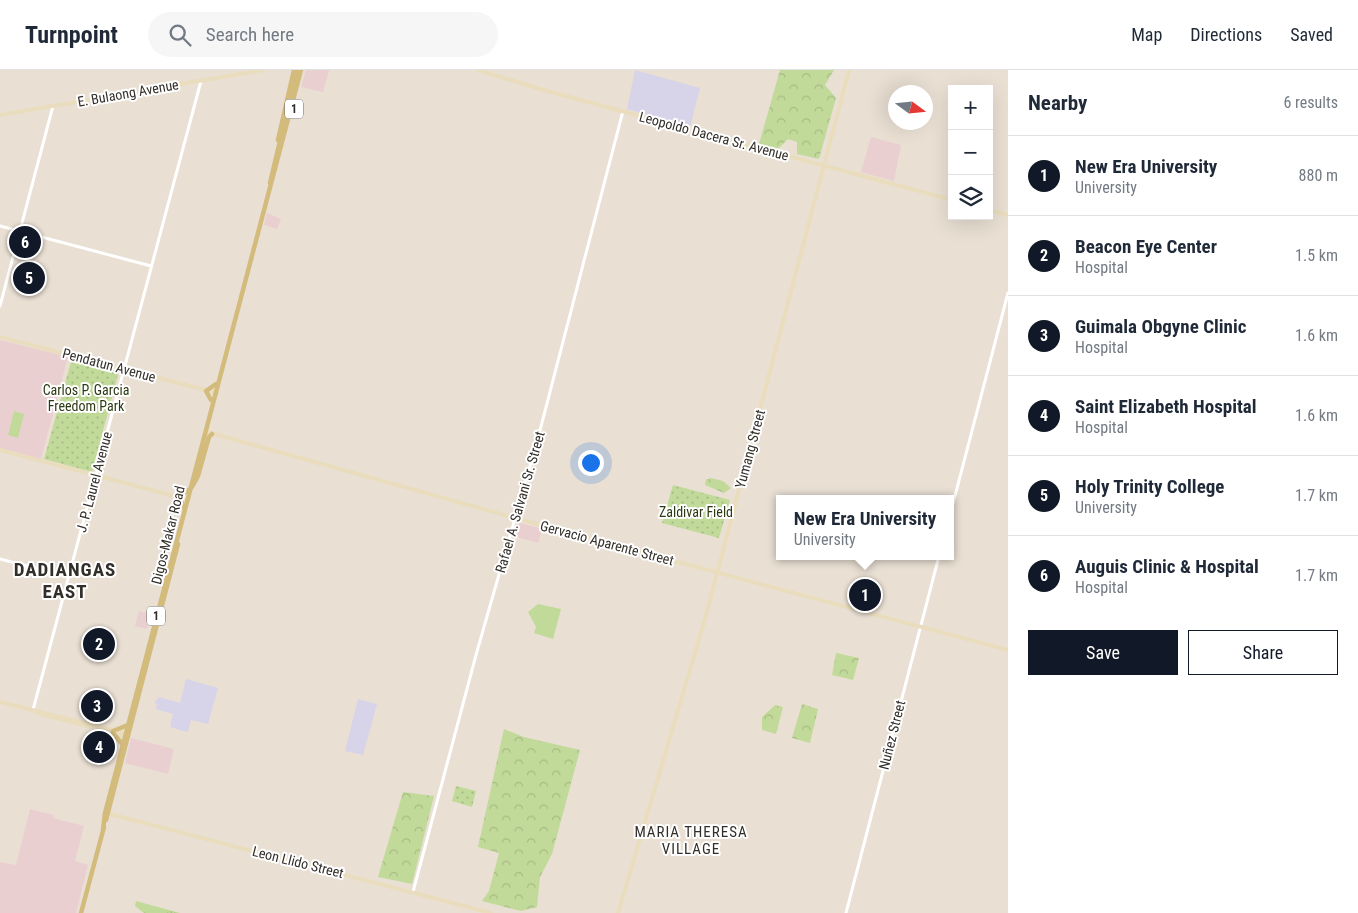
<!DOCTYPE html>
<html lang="en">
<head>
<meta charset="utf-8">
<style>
	body { margin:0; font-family:"Roboto Condensed",sans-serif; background:#f6f6f7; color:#1f2937 }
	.controls { position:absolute; right:15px; top:15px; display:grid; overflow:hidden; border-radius:0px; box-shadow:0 5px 20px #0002 }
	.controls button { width:45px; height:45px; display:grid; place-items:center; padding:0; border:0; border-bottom:1px solid #e0e1e3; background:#fff; color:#1f2937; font:25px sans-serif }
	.compass { position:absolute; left:888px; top:15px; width:45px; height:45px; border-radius:50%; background:#fff; box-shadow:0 5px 20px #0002; rotate:105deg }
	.you { position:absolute; left:590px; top:392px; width:18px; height:18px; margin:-12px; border:4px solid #fff; border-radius:50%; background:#1a73e8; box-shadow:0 0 0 8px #1a73e833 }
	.badge { display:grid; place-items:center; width:32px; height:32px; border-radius:50%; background:#111827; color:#fff; font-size:16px; font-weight:700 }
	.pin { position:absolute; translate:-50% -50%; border:2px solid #fff; box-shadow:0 1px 5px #0006 }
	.popup { position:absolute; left:776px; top:425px; width:178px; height:65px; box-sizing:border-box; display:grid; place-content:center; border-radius:0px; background:#fff; filter:drop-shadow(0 1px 4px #0005); font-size:16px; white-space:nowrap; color:#747a83 }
	.popup b { font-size:19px; color:#1f2937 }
	.popup::after { content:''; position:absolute; left:50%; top:100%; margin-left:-10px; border:10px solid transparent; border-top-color:#fff }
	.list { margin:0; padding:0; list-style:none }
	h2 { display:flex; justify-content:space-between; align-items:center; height:65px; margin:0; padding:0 20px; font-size:21px }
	h2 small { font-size:16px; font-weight:400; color:#747a83 }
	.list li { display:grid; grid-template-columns:32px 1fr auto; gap:15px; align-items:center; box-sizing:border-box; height:80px; padding:0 20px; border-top:1px solid #e0e1e3 }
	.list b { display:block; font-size:19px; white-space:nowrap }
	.list p { margin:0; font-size:16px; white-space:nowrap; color:#747a83 }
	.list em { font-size:16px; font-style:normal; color:#747a83 }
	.actions { display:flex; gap:10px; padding:15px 20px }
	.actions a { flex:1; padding:11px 0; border:1px solid #111827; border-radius:0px; text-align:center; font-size:18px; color:#111827 }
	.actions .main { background:#111827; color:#fff }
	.icon { flex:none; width:28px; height:28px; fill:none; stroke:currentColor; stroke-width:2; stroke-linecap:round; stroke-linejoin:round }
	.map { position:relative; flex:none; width:1008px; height:843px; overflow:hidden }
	header { display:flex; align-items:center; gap:30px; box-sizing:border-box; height:70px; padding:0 25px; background:#fff; border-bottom:1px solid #e0e1e3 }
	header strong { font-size:24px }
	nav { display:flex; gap:28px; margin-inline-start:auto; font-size:18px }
	.search { width:350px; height:45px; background:#f6f6f7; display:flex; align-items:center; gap:12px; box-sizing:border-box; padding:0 18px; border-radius:28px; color:#747a83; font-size:19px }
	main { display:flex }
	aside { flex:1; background:#fff }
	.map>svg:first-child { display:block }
</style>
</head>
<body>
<header>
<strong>Turnpoint</strong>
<div class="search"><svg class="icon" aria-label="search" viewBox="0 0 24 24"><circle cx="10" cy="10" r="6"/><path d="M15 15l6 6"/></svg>Search here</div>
<nav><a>Map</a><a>Directions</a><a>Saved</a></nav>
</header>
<main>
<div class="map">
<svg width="1008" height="843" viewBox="0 0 1008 843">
	<defs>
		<pattern id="grass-tufts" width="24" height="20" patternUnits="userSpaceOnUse" patternTransform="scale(1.25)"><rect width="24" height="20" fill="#c1da99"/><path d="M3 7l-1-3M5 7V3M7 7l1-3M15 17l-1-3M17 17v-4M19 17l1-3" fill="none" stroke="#a6bb84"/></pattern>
		<pattern id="forest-crowns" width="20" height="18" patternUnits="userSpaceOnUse" patternTransform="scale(1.25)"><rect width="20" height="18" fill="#c1da99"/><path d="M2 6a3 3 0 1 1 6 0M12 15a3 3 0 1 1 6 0" fill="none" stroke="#a6bb84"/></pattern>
		<pattern id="park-dots" width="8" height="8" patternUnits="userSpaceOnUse" patternTransform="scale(1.25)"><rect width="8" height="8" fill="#c1da99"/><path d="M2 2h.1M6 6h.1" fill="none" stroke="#a6bb84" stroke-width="1.8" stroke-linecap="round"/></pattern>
	</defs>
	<rect width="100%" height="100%" fill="#e9dfd3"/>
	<!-- commercial -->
	<path fill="#eacfd1" d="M306,0h23l-6,22 -22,-5z
		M871,67l30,8 -7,36 -33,-9z
		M267,143l14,6 -4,10 -13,-4z
		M0,270l68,17 -27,102 -41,-11z
		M517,452l25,7 -4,14 -25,-7z
		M139,541l11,3 -3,15 -12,-3z
		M131,668l43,11 -6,25 -43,-11z
		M30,739l24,6 -1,3 31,8 -9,35 13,4 -12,48h-76v-51l16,3z"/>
	<!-- medical -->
	<path fill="#d7d3e9" d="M635,0l65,18 -10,39 -63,-18z
		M186,609l32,9 -10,36 -17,-4 -3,12 -18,-5 3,-13 -17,-5 1,-5 -3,-1 5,-6 21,6z
		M358,629l19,5 -14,51 -18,-4z"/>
	<!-- grass -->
	<path fill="url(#grass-tufts)" d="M136,831l44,12h-36l-9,-7z"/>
	<!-- forest -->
	<path fill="url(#forest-crowns)" d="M780,0h54l-9,15 11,13 -17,61 -22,-5v-12l-9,-3 -10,10 -19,-5z
		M711,408l12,3 8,7 -7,5 -19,-8 1,-5z
		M836,583l23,5 -6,22 -21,-5z
		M802,634l16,5 -8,34 -18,-5z
		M775,635l8,2 -7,27 -14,-4v-13z
		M504,659l20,8 56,13 -28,104 -12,23 -3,30 -16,4 -39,-10 7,-10 10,-38 -21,-6z
		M403,722l31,4 -22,88 -34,-7z"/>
	<!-- park -->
	<path fill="url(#park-dots)" d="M72,288l47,13 -27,101 -48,-13z
		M673,415l57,15 -11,38 -57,-15z
		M456,716l20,5 -4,16 -20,-6z"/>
	<!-- garden -->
	<path fill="#c1da99" d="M14,341l10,3 -6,24 -10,-3z
		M538,534l23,5 -8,30 -19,-6 2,-6 -8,-15z"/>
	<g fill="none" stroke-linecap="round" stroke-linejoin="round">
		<!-- tertiary -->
		<path stroke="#fff" stroke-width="3" d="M0,156l151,40
			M0,236l53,-200
			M950,445l58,-222
			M0,489l69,18
			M33,640l168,-629
			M413,822l63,-237 62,-217 85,-327
			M846,843l93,-357"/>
		<!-- secondary -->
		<path stroke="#e9ddbd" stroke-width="4" d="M478,0l62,19 412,111
			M0,45l263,-45
			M989,140l19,5
			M0,267l217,56
			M207,362l373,104 428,114
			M0,380l189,50
			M0,632l128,32
			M33,640l3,3 55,14
			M112,663l15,4
			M106,743l385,100
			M618,843l87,-294 144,-549"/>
		<!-- primary -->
		<path stroke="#d3bb7c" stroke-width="4.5" d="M278,70l16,-70
			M270,113l27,-113
			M211,330l-5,-9 10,-7
			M192,417l6,-11 11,-39 3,-3
			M184,438l-5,-11 9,-7
			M113,661l15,-6
			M113,663l10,12
			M106,750l72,-276
			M103,760l2,-17 196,-743
			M81,843l23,-86"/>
	</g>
	<g text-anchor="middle" stroke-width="4" stroke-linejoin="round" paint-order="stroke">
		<!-- shield labels -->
		<g fill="#fff" stroke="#706d6a" stroke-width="1">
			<rect x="285" y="29.5" width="18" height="19" rx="4"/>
			<rect x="147" y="536.5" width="18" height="19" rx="4"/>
		</g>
		<g font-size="12" font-weight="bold" fill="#322e2a">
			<text x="294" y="43">1</text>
			<text x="156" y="550">1</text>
		</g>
		<!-- street labels -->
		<g font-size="14" fill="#322e2a" stroke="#fff">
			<text transform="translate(128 23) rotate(-10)" y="5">E. Bulaong Avenue</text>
			<text transform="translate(714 66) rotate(15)" y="5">Leopoldo Dacera Sr. Avenue</text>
			<text transform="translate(109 295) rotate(15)" y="5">Pendatun Avenue</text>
			<text transform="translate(750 379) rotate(-75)" y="5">Yumang Street</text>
			<text transform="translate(94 412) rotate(-75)" y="5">J. P. Laurel Avenue</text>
			<text transform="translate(520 432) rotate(-74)" y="5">Rafael A. Salvani Sr. Street</text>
			<text transform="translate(168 465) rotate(-76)" y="5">Digos-Makar Road</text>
			<text transform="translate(607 473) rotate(15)" y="5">Gervacio Aparente Street</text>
			<text transform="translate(892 665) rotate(-76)" y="5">Nuñez Street</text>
			<text transform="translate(298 792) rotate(14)" y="5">Leon Llido Street</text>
		</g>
		<!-- park labels -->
		<g font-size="14" fill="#2c3912" stroke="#fff">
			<text x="86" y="325">Carlos P. Garcia<tspan x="86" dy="16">Freedom Park</tspan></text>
			<text x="696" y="447">Zaldivar Field</text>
		</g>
		<!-- neighbourhood labels -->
		<g font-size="15" letter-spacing="1" fill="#322e2a" stroke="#fff">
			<text x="691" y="767">MARIA THERESA<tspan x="691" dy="17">VILLAGE</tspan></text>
		</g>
		<!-- district labels -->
		<g font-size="19" font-weight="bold" letter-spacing="1" fill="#322e2a" stroke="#fff">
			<text x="65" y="506">DADIANGAS<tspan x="65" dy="22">EAST</tspan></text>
		</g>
	</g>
</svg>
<div class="controls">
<button>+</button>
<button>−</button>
<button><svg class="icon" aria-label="layers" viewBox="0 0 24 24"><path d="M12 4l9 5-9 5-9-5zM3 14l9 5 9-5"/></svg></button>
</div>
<svg class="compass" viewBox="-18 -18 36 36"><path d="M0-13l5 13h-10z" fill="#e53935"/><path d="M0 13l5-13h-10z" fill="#747a83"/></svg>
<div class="you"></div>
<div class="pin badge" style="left:865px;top:525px">1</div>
<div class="popup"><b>New Era University</b>University</div>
<div class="pin badge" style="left:99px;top:574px">2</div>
<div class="pin badge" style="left:97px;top:636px">3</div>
<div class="pin badge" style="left:99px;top:677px">4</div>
<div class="pin badge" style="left:29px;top:208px">5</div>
<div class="pin badge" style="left:25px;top:172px">6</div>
</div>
<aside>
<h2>Nearby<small>6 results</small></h2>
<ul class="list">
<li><span class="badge">1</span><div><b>New Era University</b><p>University</p></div><em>880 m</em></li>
<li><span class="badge">2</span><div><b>Beacon Eye Center</b><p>Hospital</p></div><em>1.5 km</em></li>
<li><span class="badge">3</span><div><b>Guimala Obgyne Clinic</b><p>Hospital</p></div><em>1.6 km</em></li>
<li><span class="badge">4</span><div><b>Saint Elizabeth Hospital</b><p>Hospital</p></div><em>1.6 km</em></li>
<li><span class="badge">5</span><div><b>Holy Trinity College</b><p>University</p></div><em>1.7 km</em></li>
<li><span class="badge">6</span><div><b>Auguis Clinic &amp; Hospital</b><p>Hospital</p></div><em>1.7 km</em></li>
</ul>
<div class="actions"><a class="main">Save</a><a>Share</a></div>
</aside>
</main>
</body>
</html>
